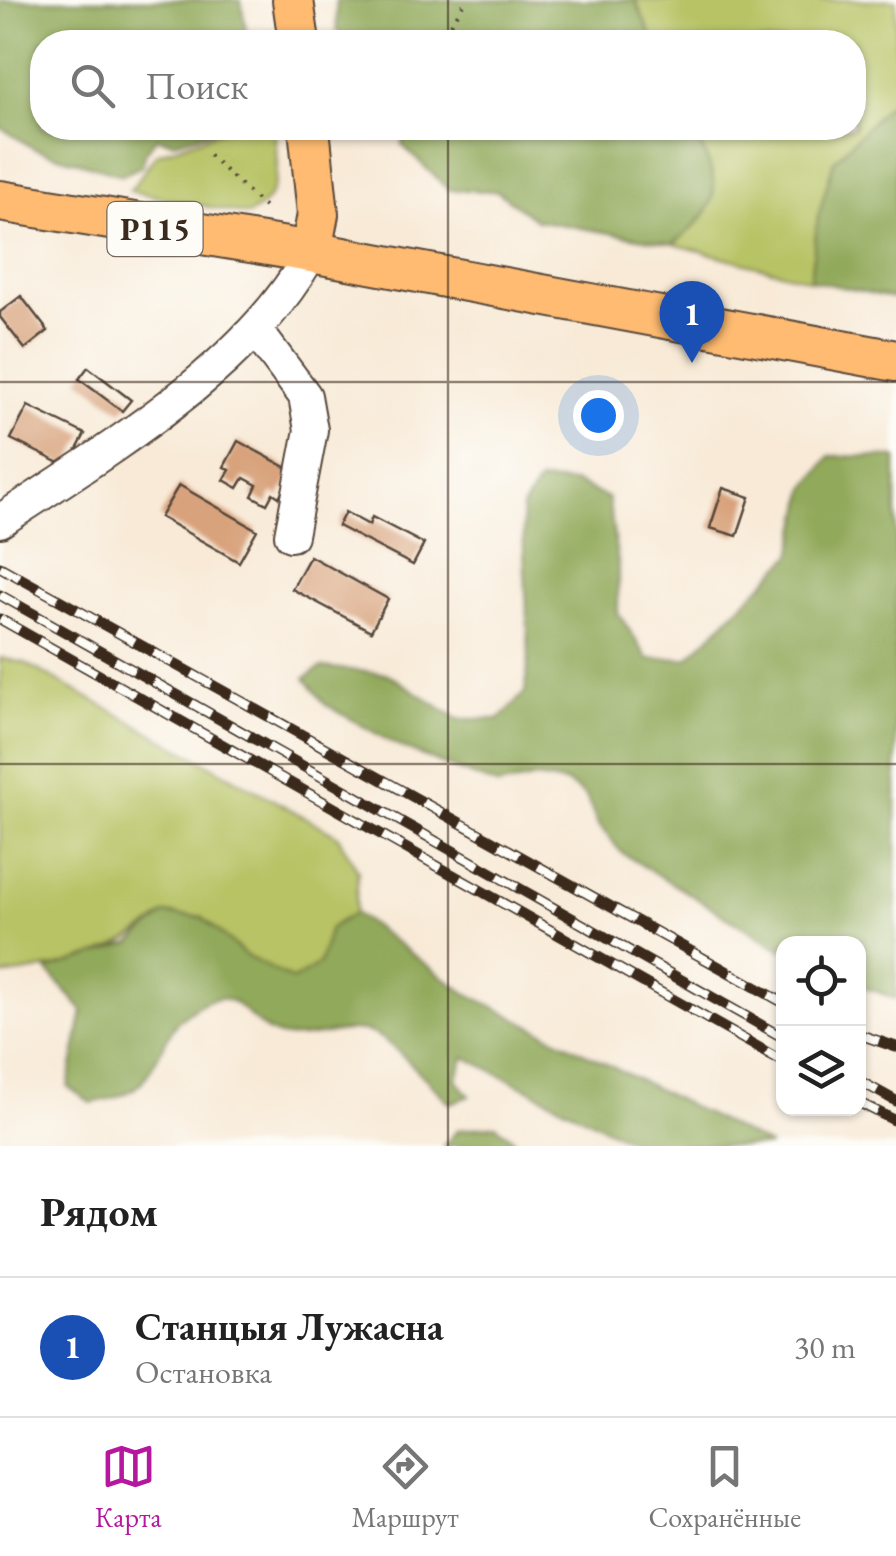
<!DOCTYPE html>
<html lang="ru">
<head>
<meta charset="utf-8">
<style>
	body { margin:0; font-family:"EB Garamond",serif; background:#f2f2f2; color:#222 }
	.controls { position:absolute; right:30px; bottom:30px; display:grid; overflow:hidden; border-radius:20px; box-shadow:0 2px 8px #0004 }
	.controls button { width:90px; height:90px; display:grid; place-items:center; padding:0; border:0; border-bottom:2px solid #e0e0e0; background:#fff; color:#222; font:50px sans-serif }
	.you { position:absolute; left:598px; top:415px; width:35px; height:35px; margin:-25px; border:8px solid #fff; border-radius:50%; background:#1a73e8; box-shadow:0 0 0 15px #1a73e833 }
	.badge { display:grid; place-items:center; width:65px; height:65px; border-radius:50%; background:#b5179e; color:#fff; font-size:32px; font-weight:700 }
	.pin { position:absolute; translate:-50% -82px; filter:drop-shadow(0 2px 5px #0008) }
	.pin::after { content:''; position:absolute; top:52px; width:35px; height:30px; background:inherit; clip-path:polygon(0 0,100% 0,50% 100%) }
	.list { margin:0; padding:0; list-style:none }
	h2 { display:flex; justify-content:space-between; align-items:center; height:130px; margin:0; padding:0 40px; font-size:42px }
	h2 small { font-size:32px; font-weight:400; color:#767676 }
	.list li { display:grid; grid-template-columns:65px 1fr auto; gap:30px; align-items:center; box-sizing:border-box; height:140px; padding:0 40px; border-top:2px solid #e0e0e0 }
	.list b { display:block; font-size:38px; white-space:nowrap }
	.list p { margin:0; font-size:32px; white-space:nowrap; color:#767676 }
	.list em { font-size:32px; font-style:normal; color:#767676 }
	.icon { flex:none; width:55px; height:55px; fill:none; stroke:currentColor; stroke-width:2; stroke-linecap:round; stroke-linejoin:round }
	.map { position:relative; flex:none; width:896px; height:1146px; overflow:hidden }
	.search { position:absolute; background:#fff; box-shadow:0 2px 8px #0004; left:30px; right:30px; top:30px; height:110px; display:flex; align-items:center; gap:25px; box-sizing:border-box; padding:0 35px; border-radius:40px; color:#767676; font-size:38px }
	.sheet { height:270px; background:#fff }
	nav { display:flex; justify-content:space-around; align-items:center; box-sizing:border-box; height:140px; border-top:2px solid #e0e0e0; background:#fff; font-size:28px; color:#767676 }
	nav a { display:grid; justify-items:center; gap:5px }
	nav .on { color:#b5179e }
	.map>svg:first-child { display:block }
</style>
</head>
<body>
<div class="map">
<svg width="896" height="1146" viewBox="0 0 896 1146">
	<rect width="100%" height="100%" fill="#fdfcf7"/>
	<filter id="ink" filterUnits="userSpaceOnUse"><feTurbulence type="fractalNoise" baseFrequency=".01" numOctaves="2"/><feDisplacementMap in="SourceGraphic" scale="20" xChannelSelector="R" yChannelSelector="G"/><feConvolveMatrix kernelMatrix="1 2 1 2 8 2 1 2 1" color-interpolation-filters="sRGB"/></filter>
	<filter id="wash" filterUnits="userSpaceOnUse"><feTurbulence type="fractalNoise" baseFrequency=".0048" numOctaves="4" result="noise"/><feDisplacementMap in="SourceGraphic" scale="40" xChannelSelector="R" yChannelSelector="G"/><feGaussianBlur stdDeviation="2.25" result="paint"/><feColorMatrix in="noise" values="0 0 0 0 0 0 0 0 0 0 0 0 0 0 0 0 0 1.4 0 .05"/><feComposite in="paint" operator="in"/></filter>
	<g filter="url(#wash)">
		<rect width="100%" height="100%" fill="#f8ead7"/>
		<!-- green -->
		<path fill="#b7c365" stroke="#797642" stroke-width="2.5" d="M635,0h261v103l-9,3 -69,111 -8,63 -137,-36c54,-41 47,-59 20,-116h161v-86h-200z
			M230,128h44c4,35 10,69 -26,87l-118,-24 26,-37z
			M0,658l25,5 312,172 21,36 -3,42 -25,15 -11,37 -26,15 -48,-25 -43,-38 -37,-3c-50,42 -101,54 -165,62z"/>
		<!-- forest -->
		<path fill="#91a95a" stroke="#666a3c" stroke-width="2.5" d="M0,0h241l7,42h-206v86h180l-48,14 -17,-4 -12,14 -3,14 -20,9 -87,-26 -35,-22z
			M336,0h299l19,42h-295l-22,-10z
			M896,103v196l-86,-19 8,-63 16,-56 53,-55z
			M409,128h284c27,57 34,75 -20,116l-137,-24 -39,-29 -48,-1 -47,-45z
			M830,456l66,1v542l-37,-14 -1,-41h-74l-1,7 -161,-98 -25,-30 -11,-27 -19,-13 -31,-5 -37,8 -57,-22 -46,-19 -71,-41 -20,-26 17,-11 66,7 70,45h42l25,-27 4,-35 -7,-149 17,-27 37,2 32,15 10,64v51l30,46 40,-1 104,-103 14,-67z
			M355,913l109,79 306,154h-129l-176,-89 -9,22 14,17 -20,7c-23,-21 -48,-52 -74,-68 -23,-13 -61,6 -90,2 -45,-5 -44,-71 -106,-18 -7,6 -11,17 -16,26 -23,43 -25,48 -73,58l-23,-16 15,-76 -36,-41 84,-27 34,-29 37,3 43,38 48,25 26,-16 11,-36z
			M496,1125l25,21h-78l15,-16z"/>
		<g id="blocks">
			<!-- building -->
			<path fill="#d8a27b" d="M21,296l27,35 -23,18 -25,-32v-5z
				M88,367l43,33 -9,11 -43,-32z
				M28,406l57,28 -17,33 -57,-28z
				M238,441l55,30 -14,26 -6,-4 -6,11 -15,-8 5,-11 -13,-7 -6,10 -14,-8 6,-10 -6,-3z
				M179,485l78,45 -18,32 -79,-45z
				M723,488l27,9 -13,39 -27,-8z
				M345,512l24,13 3,-8 52,27 -11,21 -75,-39z
				M310,556l78,43 -17,32 -79,-42z"/>
		</g>
	</g>
	<g filter="url(#ink)">
		<use href="#blocks" fill-opacity="0" stroke="#57473a" stroke-width="2.5"/>
		<g fill="none" stroke-linecap="round" stroke-linejoin="round">
			<defs>
				<path id="minor" d="M255,329l50,67 6,34 -20,105
					M0,521c106,-70 252,-156 311,-269"/>
				<path id="major" d="M293,0l6,42
					M309,128l9,86 -7,38
					M0,201l311,51 585,109"/>
			</defs>
			<!-- minor casing -->
			<use href="#minor" stroke="#57473a" stroke-width="36"/>
			<!-- major casing -->
			<use href="#major" stroke="#57473a" stroke-width="44"/>
			<!-- path -->
			<path stroke="#57473a" stroke-width="4" stroke-dasharray="2.5 8" stroke-linecap="butt" d="M440,42l26,-42
				M209,155l55,52"/>
			<!-- minor -->
			<use href="#minor" stroke="#fff" stroke-width="32"/>
			<!-- major -->
			<use href="#major" stroke="#febb71" stroke-width="40"/>
			<defs>
				<path id="rail" d="M0,567l784,436
					M0,595l784,443
					M0,619l784,443
					M858,1034l38,13
					M858,1080l38,21
					M858,1102l38,19"/>
			</defs>
			<!-- rail casing -->
			<use href="#rail" stroke="#3b2a1e" stroke-width="11"/>
			<!-- rail -->
			<use href="#rail" stroke="#fdfcf7" stroke-width="8" stroke-dasharray="22" stroke-linecap="butt"/>
		</g>
	</g>
	<!-- grid -->
	<path fill="none" stroke="#3b2a1e" stroke-width="2.5" stroke-opacity="0.55" d="M448,0v42M448,128v1018M0,382h896M0,764h896"/>
	<g text-anchor="middle" stroke-width="10" stroke-linejoin="round" paint-order="stroke">
		<!-- shield labels -->
		<rect fill="#fdfcf7" stroke="#75695f" stroke-width="2.5" x="107.5" y="202" width="95" height="54" rx="8"/>
		<g font-size="32" font-weight="bold" fill="#3b2a1e">
			<text x="155" y="240">Р115</text>
		</g>
	</g>
</svg>
<div class="controls">
<button><svg class="icon" aria-label="locate" viewBox="0 0 24 24"><circle cx="12" cy="12" r="6"/><path d="M12 2v4M12 18v4M2 12h4M18 12h4"/></svg></button>
<button><svg class="icon" aria-label="layers" viewBox="0 0 24 24"><path d="M12 4l9 5-9 5-9-5zM3 14l9 5 9-5"/></svg></button>
</div>
<div class="you"></div>
<div class="pin badge" style="left:692px;top:363px;background:#1a4fb4">1</div>
<div class="search"><svg class="icon" aria-label="search" viewBox="0 0 24 24"><circle cx="10" cy="10" r="6"/><path d="M15 15l6 6"/></svg>Поиск</div>
</div>
<section class="sheet">
<h2>Рядом<small></small></h2>
<ul class="list">
<li><span class="badge" style="background:#1a4fb4">1</span><div><b>Станцыя Лужасна</b><p>Остановка</p></div><em>30 m</em></li>
</ul>
</section>
<nav>
<a class="on"><svg class="icon" aria-label="map" viewBox="0 0 24 24"><path d="M3 6l6-2 6 2 6-2v14l-6 2-6-2-6 2zM9 4v14M15 6v14"/></svg>Карта</a>
<a><svg class="icon" aria-label="directions" viewBox="0 0 24 24"><path d="M12 3l9 9-9 9-9-9zM9 14v-3h6M13 9l2 2-2 2"/></svg>Маршрут</a>
<a><svg class="icon" aria-label="saved" viewBox="0 0 24 24"><path d="M7 4h10v16l-5-4-5 4z"/></svg>Сохранённые</a>
</nav>
</body>
</html>
